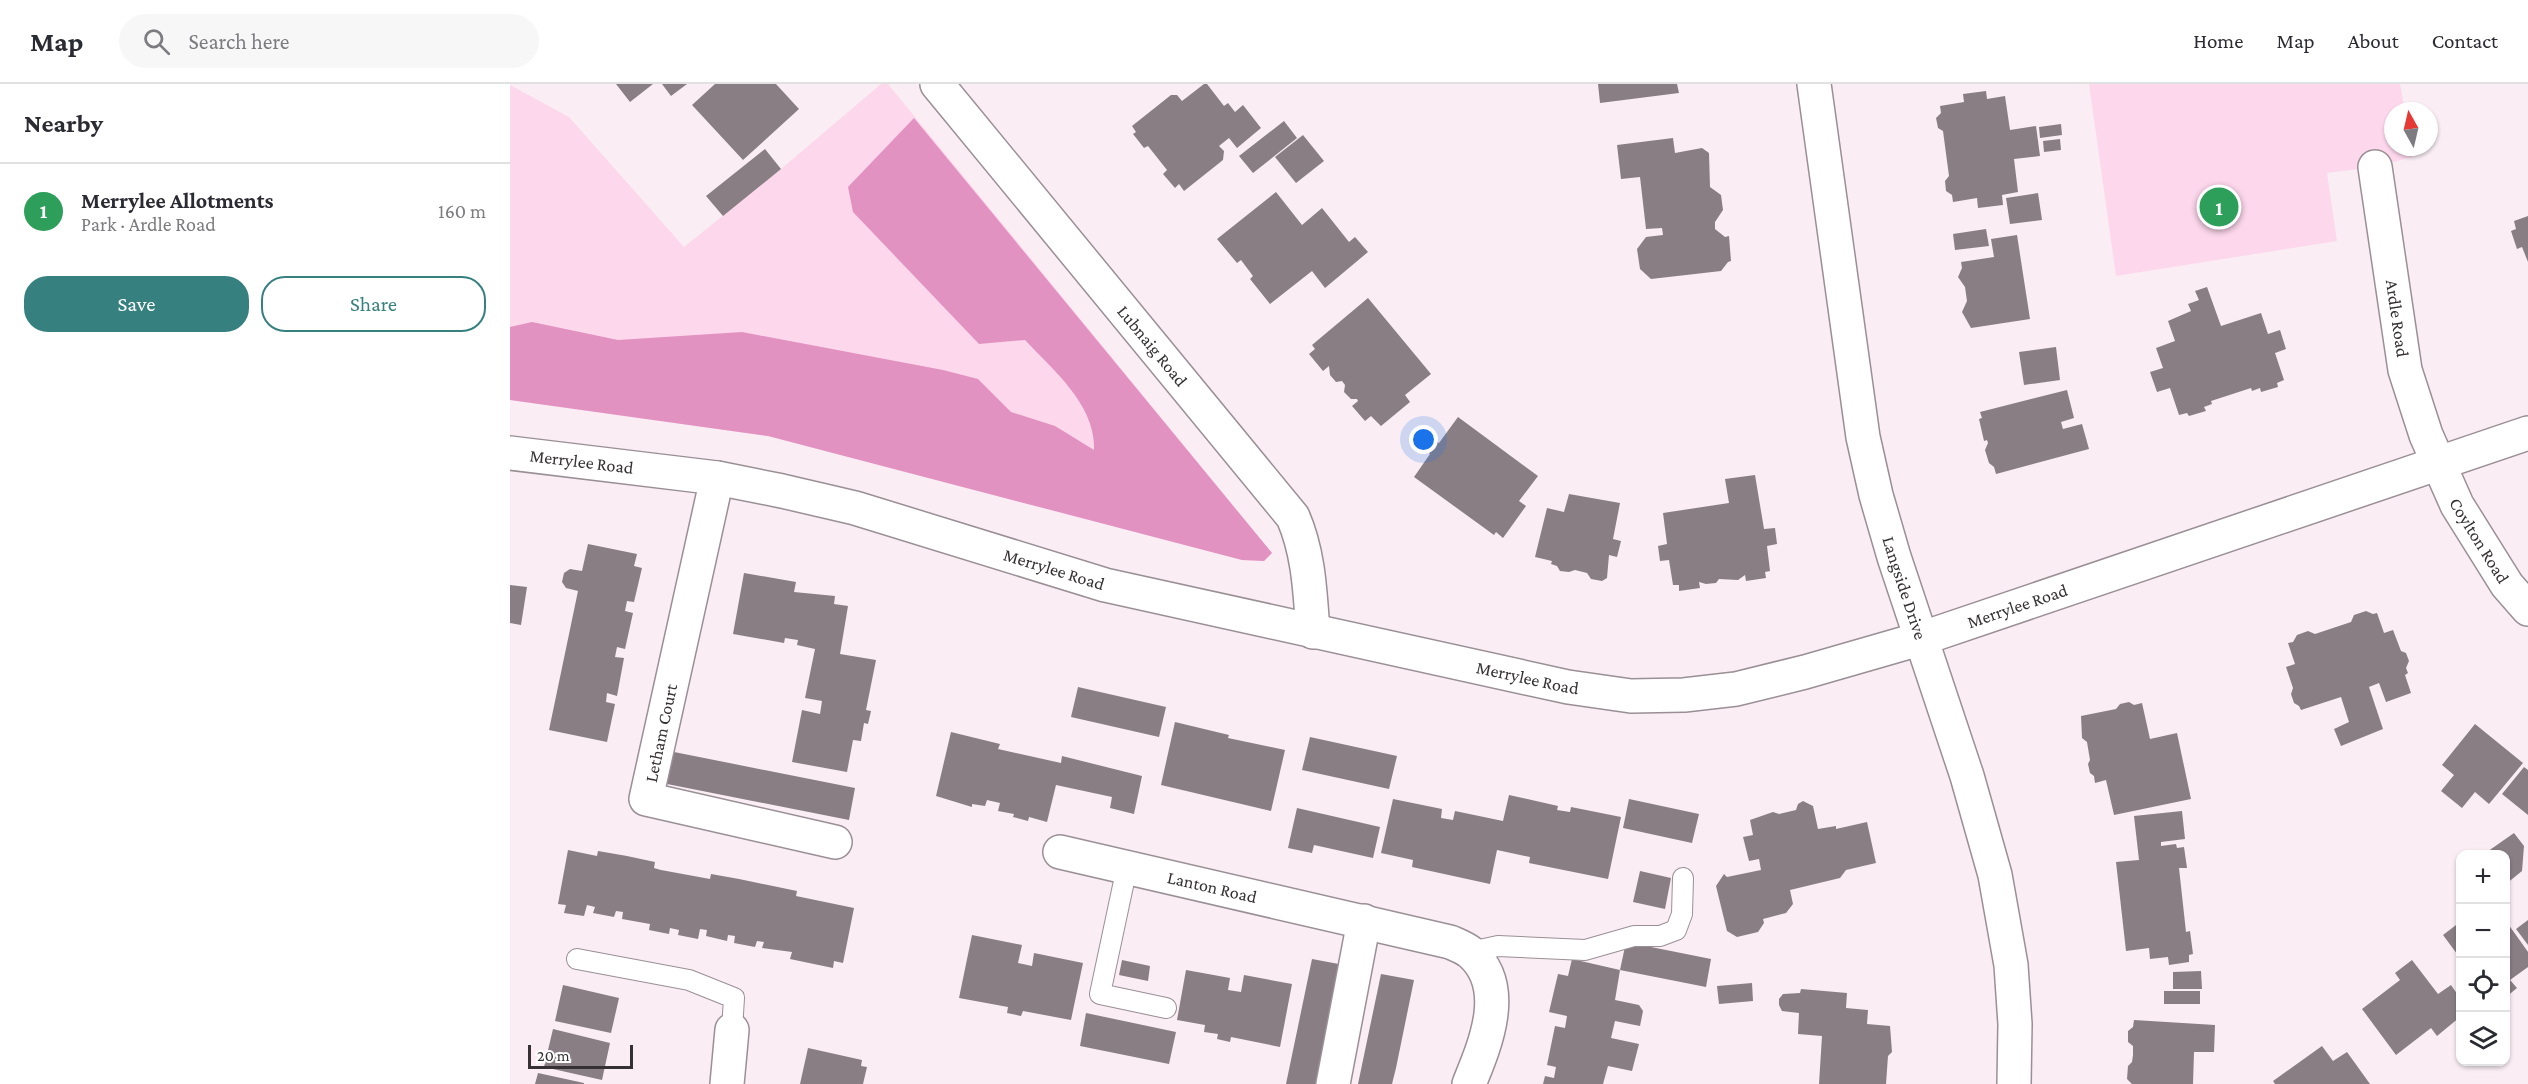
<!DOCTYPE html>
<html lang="en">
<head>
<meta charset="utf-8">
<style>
	body { margin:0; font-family:"Crimson Pro",serif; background:#f7f7f7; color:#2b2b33 }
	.controls { position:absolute; right:18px; bottom:18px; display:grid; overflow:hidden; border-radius:12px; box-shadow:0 2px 4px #0004 }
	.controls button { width:54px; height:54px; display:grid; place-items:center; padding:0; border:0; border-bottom:2px solid #e1e1e2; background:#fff; color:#2b2b33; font:30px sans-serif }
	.compass { position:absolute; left:1874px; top:18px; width:54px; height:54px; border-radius:50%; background:#fff; box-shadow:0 2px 4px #0004; rotate:352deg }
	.scale { position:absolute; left:18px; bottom:15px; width:105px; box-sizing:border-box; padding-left:6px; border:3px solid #353133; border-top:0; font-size:16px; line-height:21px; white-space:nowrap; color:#353133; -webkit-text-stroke:4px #fff; paint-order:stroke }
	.you { position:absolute; left:914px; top:356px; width:21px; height:21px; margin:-15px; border:4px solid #fff; border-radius:50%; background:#1a73e8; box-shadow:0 0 0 9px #1a73e833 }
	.badge { display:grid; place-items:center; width:39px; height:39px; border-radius:50%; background:#378080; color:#fff; font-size:20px; font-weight:700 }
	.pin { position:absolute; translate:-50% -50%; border:3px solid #fff; box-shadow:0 2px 6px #0006 }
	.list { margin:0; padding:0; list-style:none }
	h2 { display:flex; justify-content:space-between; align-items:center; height:78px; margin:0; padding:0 24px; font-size:26px }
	h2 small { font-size:20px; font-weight:400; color:#7c7c81 }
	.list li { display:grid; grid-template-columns:39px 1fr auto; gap:18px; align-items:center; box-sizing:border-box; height:96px; padding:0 24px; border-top:2px solid #e1e1e2 }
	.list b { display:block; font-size:22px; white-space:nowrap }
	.list p { margin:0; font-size:20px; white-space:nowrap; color:#7c7c81 }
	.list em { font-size:20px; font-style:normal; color:#7c7c81 }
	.actions { display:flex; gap:12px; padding:18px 24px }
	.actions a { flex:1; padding:14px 0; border:2px solid #378080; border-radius:24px; text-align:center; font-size:21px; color:#378080 }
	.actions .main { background:#378080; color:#fff }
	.icon { flex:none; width:33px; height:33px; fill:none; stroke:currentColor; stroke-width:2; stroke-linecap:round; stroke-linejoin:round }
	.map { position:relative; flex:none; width:2018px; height:1000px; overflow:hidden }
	header { display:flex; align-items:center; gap:36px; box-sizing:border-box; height:84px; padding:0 30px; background:#fff; border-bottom:2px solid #e1e1e2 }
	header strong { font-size:28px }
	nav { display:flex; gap:33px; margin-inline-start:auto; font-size:21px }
	.search { width:420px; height:54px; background:#f7f7f7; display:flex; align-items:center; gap:15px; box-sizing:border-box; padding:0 21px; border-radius:33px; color:#7c7c81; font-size:22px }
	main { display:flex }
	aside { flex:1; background:#fff }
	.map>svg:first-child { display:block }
</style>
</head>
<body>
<header>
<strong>Map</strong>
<div class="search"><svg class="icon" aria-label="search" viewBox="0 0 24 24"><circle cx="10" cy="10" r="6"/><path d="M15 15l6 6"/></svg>Search here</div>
<nav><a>Home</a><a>Map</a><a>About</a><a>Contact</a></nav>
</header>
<main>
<aside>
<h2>Nearby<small></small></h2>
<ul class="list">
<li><span class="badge" style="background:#2e9e5b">1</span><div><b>Merrylee Allotments</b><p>Park · Ardle Road</p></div><em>160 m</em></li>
</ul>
<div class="actions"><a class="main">Save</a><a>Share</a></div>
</aside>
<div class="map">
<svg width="2018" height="1000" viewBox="0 0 2018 1000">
	<rect width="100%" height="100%" fill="#faeef4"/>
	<!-- green -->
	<path fill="#fdd7ec" d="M371,0h7l384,469 -8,8 -22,-1 -474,-124 -258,-36v-315l59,32 115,130 97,-78z
		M1579,0h311l5,27h-12v36h17l2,10 -37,10 -48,6 10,68 -221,35z"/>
	<!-- forest -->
	<path fill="#e292c1" d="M404,34l358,435 -8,8 -22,-1 -474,-124 -258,-36v-73l22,-5 86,18 124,-8 201,38 35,9 33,33 44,14 39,24c2,-45 -41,-80 -69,-110l-46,4 -126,-132 -5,-25z"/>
	<!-- building -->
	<path fill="#897e84" d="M106,0h37l-23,18z
		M152,0h25l-16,12z
		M205,0h61l23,25 -56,51 -51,-55z
		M694,0h3l17,22 4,-3 7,9 8,-7 18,23 -24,20 -8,-10 -10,8 5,5 -1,9 -39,31 -5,-7 -4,4 -12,-14 4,-4 -19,-24 -4,2 -11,-14 3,-2 -4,-6 39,-31h6l5,6z
		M1088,0h79l2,9 -79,10z
		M1476,7l1,8 18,-3 5,34 26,-4 4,30 -26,3 4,33 -16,3 1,10 -25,3 -1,-10 -24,4 -1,-7 -6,-4 -1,-10 4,-5 -6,-45 -5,-3 -2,-10 5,-5 -1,-7 24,-4 -1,-8z
		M774,37l13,17 -44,35 -14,-17z
		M1551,40l1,11 -22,3 -1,-11z
		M793,51l21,26 -28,22 -21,-26z
		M1163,54l2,15 27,-5 7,5 1,34 11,8 2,15 -8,12v7l10,8 4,-1 2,25 -3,1 -7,9 -70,8 -11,-10 -3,-20 9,-12 17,-2 -1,-7 -16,1 -6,-52 -19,2 -4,-34z
		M1550,55l1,11 -17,2 -1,-11z
		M255,65l16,20 -58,47 -17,-20z
		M766,108l26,33 20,-17 27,34 6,-5 13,15 -43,36 -13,-17 -42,33 -20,-25 3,-3 -12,-16 -4,3 -20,-24z
		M1528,109l4,27 -32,4 -4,-26z
		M2018,132v46l-6,-15 -5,2 -6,-18 5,-2 -2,-8z
		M1476,145l3,17 -34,4 -2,-16z
		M1507,151l13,84 -59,9 -9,-16 5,-11 -2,-14 -7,-10 4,-9 -1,-6 33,-5 -3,-18z
		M1697,203l14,39 40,-13 7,21 12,-4 6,19 -11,4 9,27 -7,3 1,4 -17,5 -1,-4 -8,3 -1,-3 -40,13 1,3 -8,3 2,4 -17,5 -2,-3 -8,2 -9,-27 -13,4 -7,-20 13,-4 -7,-20 19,-7 -7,-20 23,-10 -3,-7 11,-4 -4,-9z
		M858,214l63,76 -26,21 5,7 -29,24 -10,-10 -6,5 -13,-15 6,-5 -1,-2h-6l-7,-7 1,-7 -3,-4 -6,1 -6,-7 -1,-9 -6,5 -14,-17 6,-5 -3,-4z
		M1546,263l4,33 -36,5 -5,-33z
		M1557,306l7,28 -13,4 2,7 19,-5 7,25 -93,25 -2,-7 -5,-4 -4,-13 3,-7 -1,-3 -3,1 -5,-22 3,-1 -2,-6z
		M948,333l80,59 -19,25 7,5 -23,32 -7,-6 -2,3 -80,-58 16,-23 -5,-4 8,-12 6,5z
		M1245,391l9,54 11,-1 2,16 -10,2 3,25 -5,1 1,6 -20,3 -1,-6 -7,5 -19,-1 -3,4 -10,1 -7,-2 1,6 -21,3v-6h-6l-4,-25 -9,1 -2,-15 9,-2 -4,-31 66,-10 -4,-24z
		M1059,410l51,9 -7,36 8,2 -4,16 -8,-2 -2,23 -5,3 -11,-2 -4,-6 -12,-3 -6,2 -9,-1 -3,-5 -6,-2 1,-3 -17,-4 12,-49 17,4z
		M78,460l49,10 -3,12 8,2 -8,34 -7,-1 -2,10 8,2 -8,36 -8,-2 -2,10 9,1 -7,38 -10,-3 -1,9 9,2 -8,38 -58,-12 29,-139 -12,-3 -4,-6 2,-9 6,-4 12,2z
		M234,489l52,9 -2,10 41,4 -1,8 14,2 -8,48 36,6 -10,50 5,1 -3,13 -4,-1 -3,18 -8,-1 -6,32 -55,-10 10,-52 18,4 2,-13 -17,-3 10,-49 -18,-4 1,-5 -13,-2 -1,5 -51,-9z
		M0,501l17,2 -6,38 -11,-2z
		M1856,527l7,3 4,-1 7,20 9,-3 8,21 5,2 3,8 -3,7 2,5 -3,2 6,18 -25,9 -7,-19 -10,4 14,42 -42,17 -7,-17 15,-7 -8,-25 -40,13 -2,-4 -5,-3 -3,-9 2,-6 -7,-21 9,-3 -7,-21 5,-1 4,-7 11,-4 7,3 36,-12 3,-7z
		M568,603l88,20 -7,30 -88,-20z
		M1619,618l5,3 8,-2 8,36 27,-6 14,66 -77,16 -8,-35 -11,3 -1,-7 -4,-3 -2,-9 2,-4 -3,-18 -5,-4 -1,-22 35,-7 4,-5z
		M665,638l54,13 -1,3 57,12 -14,61 -110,-26z
		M1965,640l48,39 -34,41 -14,-12 -13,16 -21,-17 13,-16 -12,-10z
		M441,648l49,12 -2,5 63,14 1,-7 80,20 -8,38 -24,-6 2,-11 -56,-12 -9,37 -18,-5 -1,4 -15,-4 1,-3 -16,-3 2,-8 -13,-3 -2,6 -13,-2v3l-36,-11z
		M800,653l87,19 -8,33 -87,-19z
		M159,667l186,37 -6,32 -187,-37z
		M2014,683l4,3v45l-26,-21z
		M999,711l49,11 -1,4 13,2 1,-5 50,10 -13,62 -79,-16 1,-6 -33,-7 -7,34 -78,-17 1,-7 -32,-7 12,-54 49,10 -1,9 12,2 2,-9 48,10z
		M1119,715l70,15 -7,29 -69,-15z
		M1293,717l10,5 5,23 18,-3v3l31,-7 9,41 -30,7 -6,8 -50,12 3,14 -7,9 -23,6 1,4 -6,9 -21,5 -10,-6 -11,-45 8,-12 3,3 34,-7 -2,-11 -10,2 -6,-24 10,-2 -3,-15 23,-8 6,2 17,-4 2,-6z
		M787,724l83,19 -7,31 -59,-13 -2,8 -24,-5z
		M1672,727l3,28 -24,3v4l15,-2 1,4 7,-1 3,21h-8l7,64 4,-1 3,23 -4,1v7l-20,3 -1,-8 -18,2 -1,-11 -23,3 -10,-89 23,-2 -5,-44z
		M2004,749l10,13 -2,25 -16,13v-30h-22z
		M58,766l29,6 1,-5 29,5 28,6 -1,6 7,2 49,9 1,-5 28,5 58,12 -1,5 58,12 -11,55 -9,-2 -1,7 -43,-9 2,-7 -30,-4 2,-6 -7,-1 -2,6 -21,-4 1,-7 -7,-1 -1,6 -21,-5 1,-6 -7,-1 -2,10 -20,-4 1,-5 -9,-2 -1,6 -20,-4 1,-6 -28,-5 1,-7 -7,-1 -2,6 -21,-4 2,-6 -8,-2 -3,11 -20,-3 2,-8 -8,-1z
		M1130,787l31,7 -6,31 -32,-7z
		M2018,836v25l-12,-16z
		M1996,837l22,31v15l-18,13 7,8 -11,9z
		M1950,838v36l-17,-23z
		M462,851l50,10 -4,18 14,3 2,-13 49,10 -12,57 -48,-9 -2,5 -14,-3 1,-6 -49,-9z
		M1116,858l85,17 -5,28 -86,-17z
		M802,875l32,6 -25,119h-33z
		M1062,875l48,11 -5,30 24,5 4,6 -3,15 -25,-5 -4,17 28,6 -7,27 -24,-5 -5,18h-60l2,-8 9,2 2,-11 -9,-2 8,-39 10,2 2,-12 -18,-4 9,-38 10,2z
		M612,876l28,6 -2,15 -29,-6z
		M1902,876l26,34 13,-9 9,13v19l-23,19 -6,-8 -35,27 -34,-46 38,-29 -5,-7z
		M676,886l44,8 -2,12 13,2 3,-17 48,9 -12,63 -49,-10 -1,5 -13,-3 1,-5 -14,-2 1,-7 -28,-5z
		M1691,887l1,18h-29v-17z
		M871,890l33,6 -18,88 -4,16h-34z
		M1242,899l1,18 -34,3 -2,-18z
		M53,901l56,13 -8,35 -56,-12z
		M1291,905l46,4 -1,15 22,2 -1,14 23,2 2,26 -4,4 -2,28h-67l3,-48 -24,-2 1,-21 -17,-2 -3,-6v-6l4,-5 17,-1z
		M1654,907h36v13h-36z
		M576,929l90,19 -7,32 -89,-18z
		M1624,936l81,5 -1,27h-20l-1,32h-61l-5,-5 1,-13 4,-4 1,-7v-9l-5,-4v-11l5,-4z
		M43,945l57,14 -8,37 -58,-13z
		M1812,962l11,15 14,-9 23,32h-95l-2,-3z
		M298,964l54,12 -1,6 6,1 -4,17h-63z
		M28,989l46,10v1h-49z"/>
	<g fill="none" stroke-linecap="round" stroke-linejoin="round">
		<defs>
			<path id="lane" d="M617,783l-27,127 66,14
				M960,868l28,-6 87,4 49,-14h26l16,-6 6,-16 1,-36
				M67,875l112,21 45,18 -2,32"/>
			<g id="street">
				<path id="s1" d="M427,0l356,433c16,37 17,75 20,115"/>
				<path id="s2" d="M1865,83l30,203 21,65 31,70 50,80 21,24"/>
				<path d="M207,394l-71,321 189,43"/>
				<path id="s3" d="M550,768l390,90c7,3 15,6 21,11 39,34 14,92 -2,131"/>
				<path d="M217,1000l5,-54"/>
				<path d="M823,1000l31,-163"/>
			</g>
			<g id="secondary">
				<path id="s4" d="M1304,0l49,353 13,58 18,62 73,219 28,99 16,90 4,59 -1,60"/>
				<path id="s5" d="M0,369l207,25 65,13 73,17 250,77 463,102 63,9 53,-1 52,-6 69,-17 118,-34 605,-205"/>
			</g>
		</defs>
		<!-- lane casing -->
		<use href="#lane" stroke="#9a8f95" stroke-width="22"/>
		<!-- street casing -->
		<use href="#street" stroke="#9a8f95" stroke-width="36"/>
		<!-- secondary casing -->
		<use href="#secondary" stroke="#9a8f95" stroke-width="36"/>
		<!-- lane -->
		<use href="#lane" stroke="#fff" stroke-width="20"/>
		<!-- street -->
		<use href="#street" stroke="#fff" stroke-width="33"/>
		<!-- secondary -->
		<use href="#secondary" stroke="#fff" stroke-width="33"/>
	</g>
	<g text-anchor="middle" stroke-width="5" stroke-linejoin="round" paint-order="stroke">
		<!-- street labels -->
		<g font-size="18" fill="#353133" stroke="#fff">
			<text dy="6" stroke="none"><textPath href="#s2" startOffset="153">Ardle Road</textPath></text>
			<text dy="6" stroke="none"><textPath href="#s1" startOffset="339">Lubnaig Road</textPath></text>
			<text dy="6" stroke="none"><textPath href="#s5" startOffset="72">Merrylee Road</textPath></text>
			<text dy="6" stroke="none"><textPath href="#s2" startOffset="392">Coylton Road</textPath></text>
			<text dy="6" stroke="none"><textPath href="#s5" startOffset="558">Merrylee Road</textPath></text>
			<text dy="6" stroke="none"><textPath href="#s4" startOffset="513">Langside Drive</textPath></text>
			<text dy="6" stroke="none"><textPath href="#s5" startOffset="1548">Merrylee Road</textPath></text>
			<text dy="6" stroke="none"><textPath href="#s5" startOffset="1044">Merrylee Road</textPath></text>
			<text transform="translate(151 649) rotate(-78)" y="6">Letham Court</text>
			<text dy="6" stroke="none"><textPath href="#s3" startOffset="156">Lanton Road</textPath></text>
		</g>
	</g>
</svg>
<div class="controls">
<button>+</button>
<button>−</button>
<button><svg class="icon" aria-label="locate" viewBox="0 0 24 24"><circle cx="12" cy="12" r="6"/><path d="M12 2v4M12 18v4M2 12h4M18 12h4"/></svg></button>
<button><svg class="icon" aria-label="layers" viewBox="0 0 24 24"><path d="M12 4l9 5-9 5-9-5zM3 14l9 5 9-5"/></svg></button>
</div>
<svg class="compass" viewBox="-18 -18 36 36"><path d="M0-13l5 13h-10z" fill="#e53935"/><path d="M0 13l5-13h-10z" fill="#7c7c81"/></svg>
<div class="scale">20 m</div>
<div class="you"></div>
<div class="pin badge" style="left:1709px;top:123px;background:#2e9e5b">1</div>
</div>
</main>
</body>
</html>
